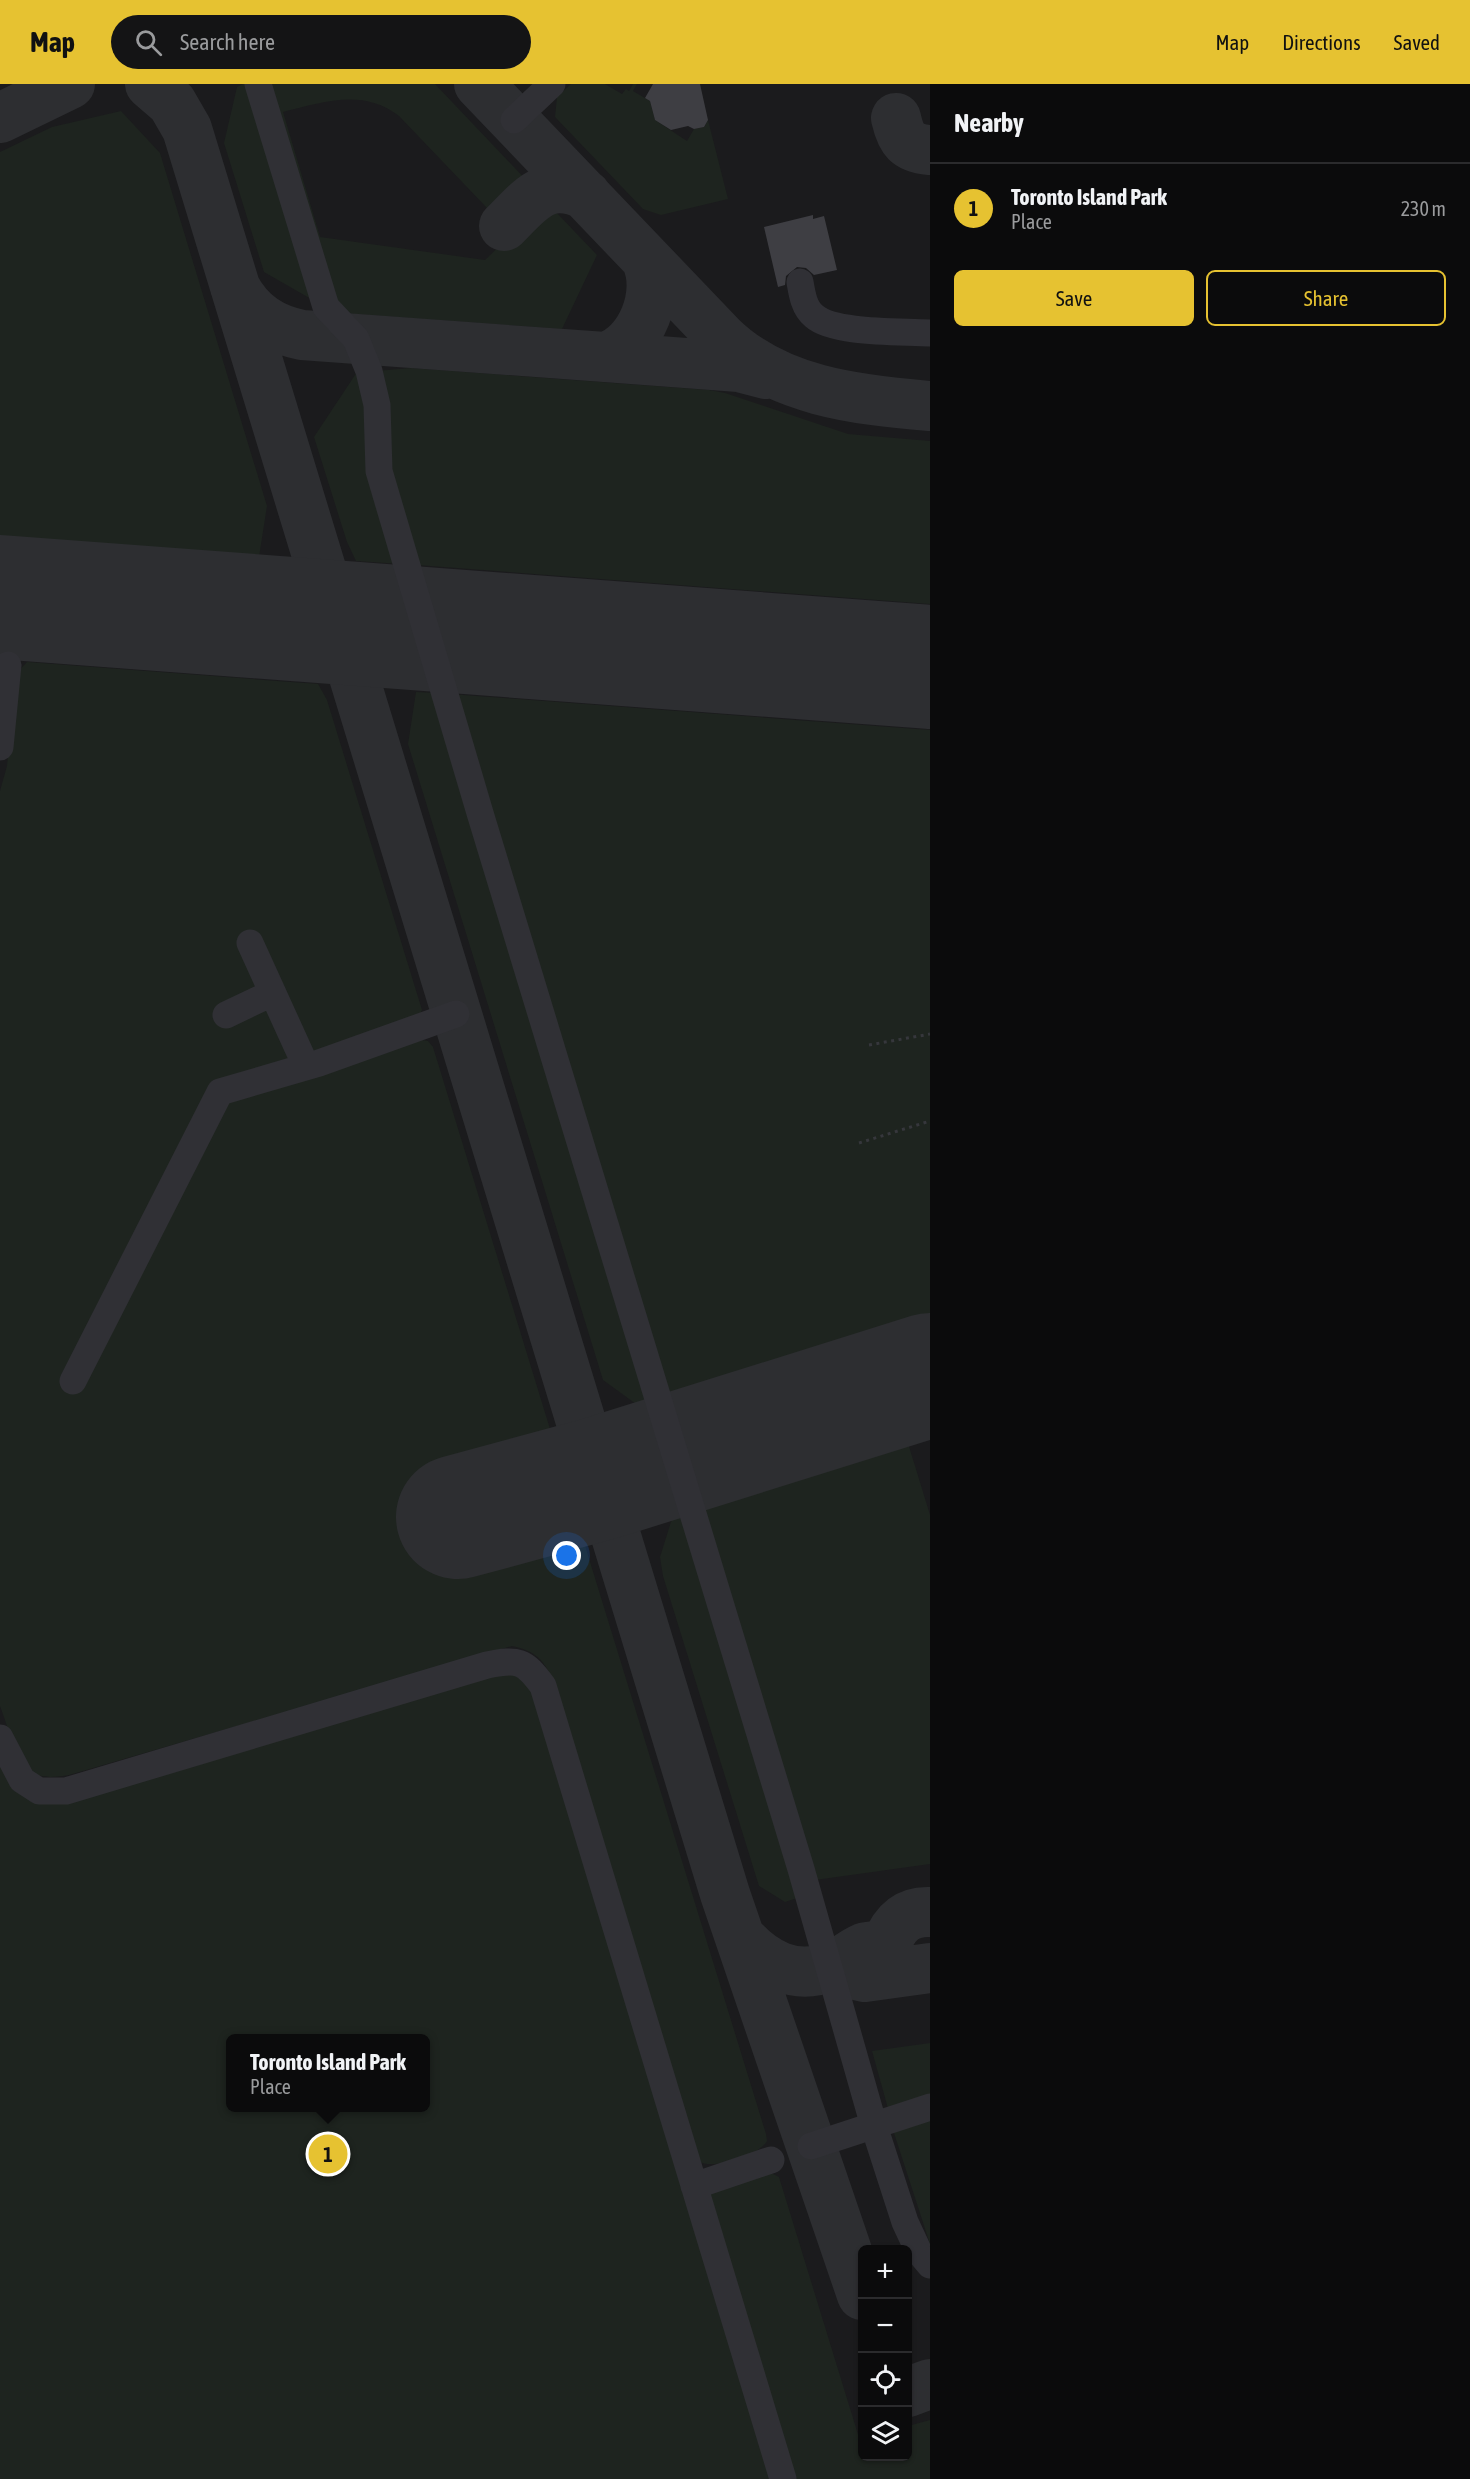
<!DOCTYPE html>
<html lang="en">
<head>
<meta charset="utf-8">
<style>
	body { margin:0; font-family:"Asap Condensed",sans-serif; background:#141415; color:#f1f3f6 }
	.controls { position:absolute; right:18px; bottom:18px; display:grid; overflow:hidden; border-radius:9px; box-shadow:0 2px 4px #0004 }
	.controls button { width:54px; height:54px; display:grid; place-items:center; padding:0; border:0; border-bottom:2px solid #2b2b2d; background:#0b0b0c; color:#f1f3f6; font:30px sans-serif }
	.you { position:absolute; left:567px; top:1472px; width:21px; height:21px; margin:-15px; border:4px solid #fff; border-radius:50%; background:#1a73e8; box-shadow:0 0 0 9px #1a73e833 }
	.badge { display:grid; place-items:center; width:39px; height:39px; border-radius:50%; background:#e6c231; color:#111; font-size:20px; font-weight:700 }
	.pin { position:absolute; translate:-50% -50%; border:3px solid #fff; box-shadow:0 2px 6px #0006 }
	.popup { position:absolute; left:226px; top:1950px; width:204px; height:78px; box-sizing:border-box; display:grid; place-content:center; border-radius:9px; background:#0b0b0c; filter:drop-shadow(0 2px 4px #0005); font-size:20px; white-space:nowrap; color:#9a9b9d }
	.popup b { font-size:22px; color:#f1f3f6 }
	.popup::after { content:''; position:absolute; left:50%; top:100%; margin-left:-12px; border:12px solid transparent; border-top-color:#0b0b0c }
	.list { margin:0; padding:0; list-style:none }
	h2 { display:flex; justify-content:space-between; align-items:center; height:78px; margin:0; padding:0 24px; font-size:26px }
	h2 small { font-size:20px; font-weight:400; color:#9a9b9d }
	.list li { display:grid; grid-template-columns:39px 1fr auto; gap:18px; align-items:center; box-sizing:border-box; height:90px; padding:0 24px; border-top:2px solid #2b2b2d }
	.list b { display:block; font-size:22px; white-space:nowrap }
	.list p { margin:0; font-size:20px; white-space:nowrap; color:#9a9b9d }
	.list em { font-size:20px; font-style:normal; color:#9a9b9d }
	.actions { display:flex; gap:12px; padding:18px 24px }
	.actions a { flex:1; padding:14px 0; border:2px solid #e6c231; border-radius:9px; text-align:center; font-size:21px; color:#e6c231 }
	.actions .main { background:#e6c231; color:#111 }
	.icon { flex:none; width:33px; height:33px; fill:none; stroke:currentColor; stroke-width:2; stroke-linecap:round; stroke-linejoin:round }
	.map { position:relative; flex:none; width:930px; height:2395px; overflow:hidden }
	header { display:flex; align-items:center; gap:36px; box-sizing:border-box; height:84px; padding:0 30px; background:#e6c231; color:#111 }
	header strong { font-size:28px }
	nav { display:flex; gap:33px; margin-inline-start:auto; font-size:21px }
	.search { width:420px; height:54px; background:#141415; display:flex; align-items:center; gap:15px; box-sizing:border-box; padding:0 21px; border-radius:33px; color:#9a9b9d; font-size:22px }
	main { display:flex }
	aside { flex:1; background:#0b0b0c }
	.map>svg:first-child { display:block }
</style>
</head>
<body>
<header>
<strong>Map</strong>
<div class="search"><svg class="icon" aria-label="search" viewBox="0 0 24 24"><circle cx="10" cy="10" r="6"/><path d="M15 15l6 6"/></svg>Search here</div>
<nav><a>Map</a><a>Directions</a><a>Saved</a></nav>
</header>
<main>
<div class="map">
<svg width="930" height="2395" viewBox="0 0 930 2395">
	<rect width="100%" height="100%" fill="#0f0f10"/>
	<!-- built -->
	<path fill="#1b1b1d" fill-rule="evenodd" d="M0,0h930v2395h-176l-241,-795 -513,125zM862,2166h46v206h-46z"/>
	<!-- green -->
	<path fill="#1e241f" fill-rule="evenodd" d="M243,0h7l68,219 -54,-31 -40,-129 13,-56z
		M267,0h168l95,100 -25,25 -18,-1 -88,-92c-36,-28 -76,-14 -116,-4l37,125 165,23 52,-50 18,1 42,44 -35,74 -221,-16z
		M571,0h34l17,10 4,-5 3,2 4,-7h4l-4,7 17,10 5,19 32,21 7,-12 10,-2 4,-7 20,79 -67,16 -18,-6 -88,-92 2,-20z
		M121,27l39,42 107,353 -8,51 -259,-21v-384l52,-25z
		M411,284l298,22 16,3 123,41 82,7v163l-513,-39 -30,-95 -11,-99z
		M357,288l44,192 -45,-3 -9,-19 -33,-105z
		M27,578l291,22 9,16 95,310 -4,8 4,22 6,1 5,6 121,395 -1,4 -111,34 25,81 112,-35 187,608 1,7c-7,14 -56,30 -68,20l-150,-489c-9,-17 -19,-22 -37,-26l-443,129c-12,2 -27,4 -38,-3 -13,-10 -25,-50 -31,-66v-915l7,-25 8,-91z
		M416,608l20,1 218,724 -51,-37 -195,-636z
		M450,610l480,36v604l-248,76 -13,-3z
		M904,1346l26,85v349l-115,16 -115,-384 3,-5z
		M681,1416l116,398 -12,4 -26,-16 -96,-310 -3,-19 15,-48z
		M500,1586l16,1 15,14 240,794h-771v-715l22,31zM230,1954h195v70h-195z
		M930,1959v54l-41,15 -17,-61z
		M930,2034v126l-37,-114z
		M767,2087l12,6 81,264 2,-1v16h46v-30l22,-6v59h-138l-82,-286z"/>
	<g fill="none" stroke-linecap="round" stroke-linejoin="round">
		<!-- taxiway -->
		<path stroke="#2d2e31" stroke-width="50" d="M150,0l22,19 15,26 538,1765 137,401
			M479,0l242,253c55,54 135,63 209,69
			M0,34l70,-34
			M896,34c5,22 11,30 34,32
			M504,142c26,-26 42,-50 82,-31
			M235,203c15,28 37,42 67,48l303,22c37,-11 57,-65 41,-98
			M605,273l134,10 27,7
			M919,1294l11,36
			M740,1853c24,27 54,43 90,30 12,-4 21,-14 33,-19 6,-2 15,-2 23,-3 8,-21 20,-34 44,-33
			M843,1888l22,5 65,-9
			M908,2308l22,-8"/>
		<!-- runway -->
		<path stroke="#2d2e31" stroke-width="124" d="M0,513l930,70
			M458,1433l140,-38 332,-104"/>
	</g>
	<!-- building -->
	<path fill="#3e3e43" d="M653,0h47l8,36 -4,7 -10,2 -6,-3 -17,4 -16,-10 -5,-19 -5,-3z
		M813,131v4l11,-3 13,54 -23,5 -8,-7 -9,-1 -11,9 -1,9 -7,2 -14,-60z"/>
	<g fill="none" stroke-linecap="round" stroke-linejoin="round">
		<!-- path -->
		<path stroke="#36373c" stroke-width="3" stroke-dasharray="3 4.5" stroke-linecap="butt" d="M869,961l61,-11
			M859,1059l71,-22"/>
		<!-- minor -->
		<path stroke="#303035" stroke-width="27" d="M258,0l68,223 30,32 13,32 8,34 2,66 101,342 321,1056 73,257 31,96 14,30 11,13
			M514,36l38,-36
			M800,198c2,12 4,26 14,34 20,18 88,15 116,17
			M0,663l8,-82
			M250,859l56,123
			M226,931l46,-22
			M73,1297l147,-289 99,-29 137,-49
			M0,1654l22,42 17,11h27l421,-126c31,-6 37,-5 56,21l240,793
			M811,2062l119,-39
			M694,2102l77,-26"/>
	</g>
</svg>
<div class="controls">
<button>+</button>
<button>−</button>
<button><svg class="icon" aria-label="locate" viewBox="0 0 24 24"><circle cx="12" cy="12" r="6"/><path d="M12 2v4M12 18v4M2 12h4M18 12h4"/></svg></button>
<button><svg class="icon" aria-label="layers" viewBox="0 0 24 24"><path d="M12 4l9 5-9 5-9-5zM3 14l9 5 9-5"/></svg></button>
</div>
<div class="you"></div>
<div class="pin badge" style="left:328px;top:2070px">1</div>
<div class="popup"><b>Toronto Island Park</b>Place</div>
</div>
<aside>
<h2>Nearby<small></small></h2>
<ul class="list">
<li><span class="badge">1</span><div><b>Toronto Island Park</b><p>Place</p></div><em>230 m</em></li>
</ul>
<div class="actions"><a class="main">Save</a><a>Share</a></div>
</aside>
</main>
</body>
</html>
